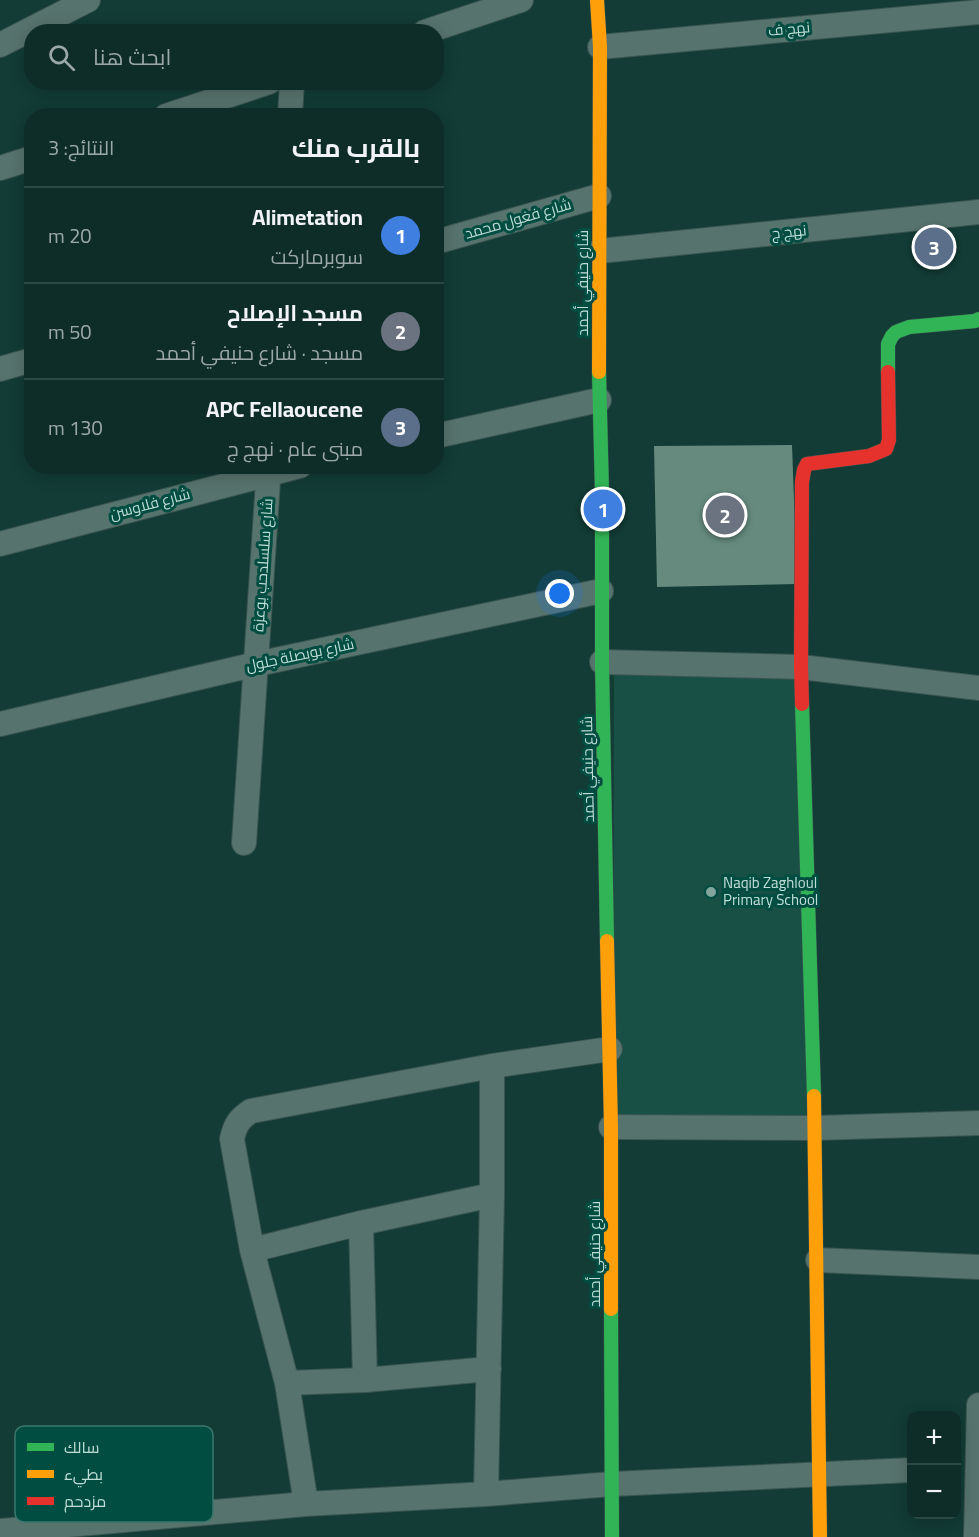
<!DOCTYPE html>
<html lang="ar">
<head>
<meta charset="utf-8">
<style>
	body { margin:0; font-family:Georgia,Cairo,serif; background:#173530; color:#f1f3f6; direction:rtl }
	.controls { position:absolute; right:18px; bottom:18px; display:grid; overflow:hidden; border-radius:12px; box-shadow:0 3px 15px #0003 }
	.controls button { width:54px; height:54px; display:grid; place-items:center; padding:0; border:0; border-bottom:2px solid #2e4945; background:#0e2d28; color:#f1f3f6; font:30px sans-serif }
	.you { position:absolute; left:560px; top:594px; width:21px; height:21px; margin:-15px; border:4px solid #fff; border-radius:50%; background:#1a73e8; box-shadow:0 0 0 9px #1a73e833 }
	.badge { display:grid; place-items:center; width:39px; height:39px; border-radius:50%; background:#82a59e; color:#fff; font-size:20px; font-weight:700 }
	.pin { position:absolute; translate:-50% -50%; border:3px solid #fff; box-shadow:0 2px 6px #0006 }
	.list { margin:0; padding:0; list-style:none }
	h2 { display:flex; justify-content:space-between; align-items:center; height:78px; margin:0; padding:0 24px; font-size:26px }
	h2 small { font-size:20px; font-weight:400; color:#9ba8a8 }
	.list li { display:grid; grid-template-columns:39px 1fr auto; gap:18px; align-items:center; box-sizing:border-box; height:96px; padding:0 24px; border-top:2px solid #2e4945 }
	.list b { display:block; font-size:22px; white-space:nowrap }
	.list p { margin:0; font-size:20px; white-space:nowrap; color:#9ba8a8 }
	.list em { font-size:20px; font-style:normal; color:#9ba8a8 }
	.icon { flex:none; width:33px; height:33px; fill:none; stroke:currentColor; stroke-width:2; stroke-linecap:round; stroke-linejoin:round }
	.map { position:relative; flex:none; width:979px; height:1537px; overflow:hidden; direction:ltr }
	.search { position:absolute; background:#0e2d28; box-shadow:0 3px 15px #0003; left:24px; top:24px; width:420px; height:66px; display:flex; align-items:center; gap:15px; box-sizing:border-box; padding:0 21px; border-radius:24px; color:#9ba8a8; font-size:22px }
	.panel { position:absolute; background:#0e2d28; box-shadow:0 3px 15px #0003; left:24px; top:108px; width:420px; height:366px; border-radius:24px; direction:rtl }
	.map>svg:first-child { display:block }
</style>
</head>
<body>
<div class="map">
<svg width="979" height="1537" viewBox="0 0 979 1537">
	<rect width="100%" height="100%" fill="#123c35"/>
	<!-- built -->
	<path fill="#185046" d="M614,657l187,2 15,466h-203z"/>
	<!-- building -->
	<path fill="#668b7e" d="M792,445l5,139 -140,3 -3,-141z"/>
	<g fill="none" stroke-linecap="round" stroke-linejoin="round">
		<defs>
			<path id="street" d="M425,32l96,-32
				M0,45l88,-45
				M600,47l379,-35
				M166,116l103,-34
				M290,116l2,-34
				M0,168l32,-10
				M436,242l163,-46
				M600,251l379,-39
				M0,369l32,-9
				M436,436l163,-36
				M0,544l300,-78
				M602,662l199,5 178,21
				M0,724l257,-60 344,-73
				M244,843l25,-377
				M611,1127l204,1 164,-5
				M361,1223l4,157
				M252,1250l109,-27 131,-28
				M818,1260l161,7
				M287,1383l78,-3 124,-11
				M486,1494l6,-299v-129
				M306,1504l-19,-121 -35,-133 -20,-111c3,-14 7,-20 19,-28l241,-45 118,-17
				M0,1531l306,-27 180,-10 126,-10 300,-14
				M976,1537l3,-132"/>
			<path id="fast" d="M599,372l3,120v170l5,279
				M888,372v-28l4,-8 4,-4 13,-5 66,-6 4,-2
				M802,704l12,392
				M611,1309l1,228"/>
			<path id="slow" d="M597,0l3,47 -1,325
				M607,941l4,186v182
				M814,1096l6,441"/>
			<path id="jam" d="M802,704l-1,-37 1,-185 2,-12 3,-6 62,-8 17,-7 3,-9 -1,-68"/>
		</defs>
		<!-- street casing -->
		<use href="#street" stroke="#3a5450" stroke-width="26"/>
		<!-- fast casing -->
		<use href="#fast" stroke="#3a5450" stroke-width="15"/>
		<!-- slow casing -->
		<use href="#slow" stroke="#3a5450" stroke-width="15"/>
		<!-- jam casing -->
		<use href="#jam" stroke="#3a5450" stroke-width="15"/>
		<!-- street -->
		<use href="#street" stroke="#57736d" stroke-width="24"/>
		<!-- fast -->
		<use href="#fast" stroke="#30b455" stroke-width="14"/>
		<!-- slow -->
		<use href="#slow" stroke="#ff9f0a" stroke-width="14"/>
		<!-- jam -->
		<use href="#jam" stroke="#e5322d" stroke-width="14"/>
	</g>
	<!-- markers -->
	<circle fill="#82a59e" stroke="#014d42" stroke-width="2" cx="711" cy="892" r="6"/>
	<g text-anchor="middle" stroke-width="6" stroke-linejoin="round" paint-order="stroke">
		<!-- street labels -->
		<g font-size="15" fill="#bfddd6" stroke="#014d42">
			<text transform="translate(789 29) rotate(-5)" y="5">نهج ف</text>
			<text transform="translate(518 219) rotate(-16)" y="5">شارع فغول محمد</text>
			<text transform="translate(789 232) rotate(-6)" y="5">نهج ج</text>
			<text transform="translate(583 283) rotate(-90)" y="5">شارع حنيفي أحمد</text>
			<text transform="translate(150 504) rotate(-15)" y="5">شارع فلاوسن</text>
			<text transform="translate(263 565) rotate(-86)" y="5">شارع سلسلدحب بوعزة</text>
			<text transform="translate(300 655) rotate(-12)" y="5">شارع بوبصلة جلول</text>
			<text transform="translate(588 769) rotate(-91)" y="5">شارع حنيفي أحمد</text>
			<text transform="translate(595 1254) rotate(-90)" y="5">شارع حنيفي أحمد</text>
		</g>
		<!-- poi labels -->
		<g font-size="15" fill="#bfddd6" stroke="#014d42" text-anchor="start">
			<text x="723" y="888">Naqib Zaghloul<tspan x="723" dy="17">Primary School</tspan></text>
		</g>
	</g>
	<!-- legend -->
	<rect x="15" y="1426" width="198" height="96" rx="9" fill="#014d42" stroke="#3a786e" stroke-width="1.5"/>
	<rect x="27" y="1443" width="27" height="8" fill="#30b455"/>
	<rect x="27" y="1470" width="27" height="8" fill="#ff9f0a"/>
	<rect x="27" y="1497" width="27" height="8" fill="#e5322d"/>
	<g font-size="16" fill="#bfddd6">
		<text x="64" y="1453">سالك</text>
		<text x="64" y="1480">بطيء</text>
		<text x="64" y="1507">مزدحم</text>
	</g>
</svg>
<div class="controls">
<button>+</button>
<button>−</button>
</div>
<div class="you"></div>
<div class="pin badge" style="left:603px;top:509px;background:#3f7fe0">1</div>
<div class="pin badge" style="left:725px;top:515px;background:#6b7280">2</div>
<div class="pin badge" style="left:934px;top:247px;background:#5c6f8a">3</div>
<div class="search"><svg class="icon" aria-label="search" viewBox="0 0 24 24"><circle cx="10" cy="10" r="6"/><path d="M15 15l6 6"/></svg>ابحث هنا</div>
<section class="panel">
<h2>بالقرب منك<small>النتائج: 3</small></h2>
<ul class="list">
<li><span class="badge" style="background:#3f7fe0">1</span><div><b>Alimetation</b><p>سوبرماركت</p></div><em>20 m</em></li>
<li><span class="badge" style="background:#6b7280">2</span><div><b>مسجد اﻹصلاح</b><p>مسجد · شارع حنيفي أحمد</p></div><em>50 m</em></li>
<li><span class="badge" style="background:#5c6f8a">3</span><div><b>APC Fellaoucene</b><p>مبنى عام · نهج ج</p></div><em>130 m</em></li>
</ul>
</section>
</div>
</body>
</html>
